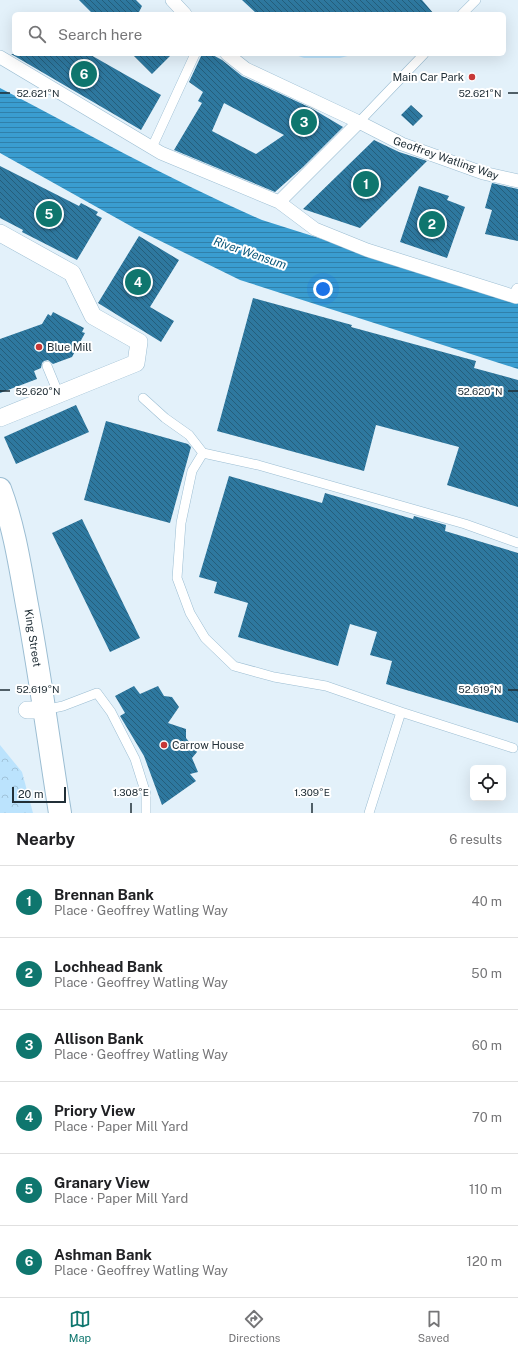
<!DOCTYPE html>
<html lang="en">
<head>
<meta charset="utf-8">
<style>
	body { margin:0; font-family:"Public Sans",sans-serif; background:#f6f6f6; color:#202124 }
	.controls { position:absolute; right:12px; bottom:12px; display:grid; overflow:hidden; border-radius:6px; box-shadow:0 4px 16px #0002 }
	.controls button { width:36px; height:36px; display:grid; place-items:center; padding:0; border:0; border-bottom:1px solid #e0e0e0; background:#fff; color:#202124; font:20px sans-serif }
	.scale { position:absolute; left:12px; bottom:10px; width:54px; box-sizing:border-box; padding-left:4px; border:2px solid #212f37; border-top:0; font-size:11px; line-height:14px; white-space:nowrap; color:#212f37; -webkit-text-stroke:3px #fff; paint-order:stroke }
	.you { position:absolute; left:323px; top:289px; width:14px; height:14px; margin:-10px; border:3px solid #fff; border-radius:50%; background:#1a73e8; box-shadow:0 0 0 6px #1a73e833 }
	.badge { display:grid; place-items:center; width:26px; height:26px; border-radius:50%; background:#0f766e; color:#fff; font-size:13px; font-weight:700 }
	.pin { position:absolute; translate:-50% -50%; border:2px solid #fff; box-shadow:0 1px 4px #0006 }
	.list { margin:0; padding:0; list-style:none }
	h2 { display:flex; justify-content:space-between; align-items:center; height:52px; margin:0; padding:0 16px; font-size:17px }
	h2 small { font-size:13px; font-weight:400; color:#757577 }
	.list li { display:grid; grid-template-columns:26px 1fr auto; gap:12px; align-items:center; box-sizing:border-box; height:72px; padding:0 16px; border-top:1px solid #e0e0e0 }
	.list b { display:block; font-size:15px; white-space:nowrap }
	.list p { margin:0; font-size:13px; white-space:nowrap; color:#757577 }
	.list em { font-size:13px; font-style:normal; color:#757577 }
	.icon { flex:none; width:22px; height:22px; fill:none; stroke:currentColor; stroke-width:2; stroke-linecap:round; stroke-linejoin:round }
	.map { position:relative; flex:none; width:518px; height:813px; overflow:hidden }
	.search { position:absolute; background:#fff; box-shadow:0 4px 16px #0002; left:12px; right:12px; top:12px; height:44px; display:flex; align-items:center; gap:10px; box-sizing:border-box; padding:0 14px; border-radius:6px; color:#757577; font-size:15px }
	.sheet { height:484px; background:#fff }
	nav { display:flex; justify-content:space-around; align-items:center; box-sizing:border-box; height:56px; border-top:1px solid #e0e0e0; background:#fff; font-size:11px; color:#757577 }
	nav a { display:grid; justify-items:center; gap:2px }
	nav .on { color:#0f766e }
	.map>svg:first-child { display:block }
</style>
</head>
<body>
<div class="map">
<svg width="518" height="813" viewBox="0 0 518 813">
	<defs>
		<pattern id="forest-crowns" width="20" height="18" patternUnits="userSpaceOnUse"><rect width="20" height="18" fill="#bbe3fd"/><path d="M2 6a3 3 0 1 1 6 0M12 15a3 3 0 1 1 6 0" fill="none" stroke="#a0c3d9"/></pattern>
		<pattern id="water-rules" width="6" height="5" patternUnits="userSpaceOnUse"><rect width="6" height="5" fill="#3a9dd0"/><path d="M0 2.5h6" fill="none" stroke="#3080aa"/></pattern>
		<pattern id="building-back-hatch" width="6" height="6" patternUnits="userSpaceOnUse"><rect width="6" height="6" fill="#2e789f"/><path d="M-1 5l2 2M0 0l6 6M5-1l2 2" fill="none" stroke="#255e7b"/></pattern>
	</defs>
	<rect width="100%" height="100%" fill="#e3f1fa"/>
	<!-- green -->
	<path fill="#bbe3fd" d="M293,54h62l-15,4h-36z"/>
	<!-- forest -->
	<path fill="url(#forest-crowns)" d="M0,745l22,27 11,41h-33z"/>
	<!-- water -->
	<path fill="url(#water-rules)" d="M0,88c86,45 172,93 262,132l256,81v68l-278,-89 -104,-51 -136,-76z"/>
	<!-- building -->
	<path fill="url(#building-back-hatch)" fill-rule="evenodd" d="M79,0h57l6,6 -4,8h-45z
		M242,0h180l12,14h-177z
		M11,54h78l72,41 -20,35z
		M132,54h40l-20,20z
		M202,54h9l11,6 20,16 69,32 32,19 -40,40 -28,25 -101,-42 28,-47 -4,-2 5,-9 -14,-10zM224,103l60,32 -28,19 -44,-23z
		M411,105l12,11 -10,10 -12,-11z
		M374,140l25,12 28,9 -67,67 -57,-19z
		M0,166l79,40 2,-3 17,9 -2,3 6,3 -25,42 -55,-28 1,-2 -23,-12z
		M492,183l26,6v52l-33,-7 7,-24 -7,-2z
		M419,186l30,10 -2,4 18,7 -18,51 -47,-16z
		M139,236l40,24 -29,47 24,14 -13,21 -63,-39z
		M253,298l99,27 -1,2 125,34 -2,7 44,12v127l-71,-22 12,-38 -83,-22 -12,46 -147,-40z
		M53,312l31,16 -2,4 3,1 -13,24 -19,7 -5,-4 -4,1 -2,2 -1,5 -7,3 3,8 -37,14v-54l42,-15 6,-10 3,2z
		M76,405l13,27 -73,32 -12,-27z
		M106,421l82,23 3,3 -21,76 -86,-23z
		M229,476l93,27 3,-10 88,26 1,-3 32,9 -1,6 73,22v170l-132,-39 6,-23 -22,-6 7,-23 -27,-8 -12,42 -100,-29 10,-34 -34,-10 3,-11 -18,-5z
		M82,519l58,119 -30,14 -58,-119z
		M134,686l6,8 18,-8 6,10 8,1 7,10 -11,16 18,6v9l11,14 -5,6 6,14 -8,2 6,7 -34,24 -18,-49 -24,-40 5,-3 -10,-17z"/>
	<g fill="none" stroke-linecap="round" stroke-linejoin="round">
		<defs>
			<path id="service" d="M462,14l14,-14
				M359,122l65,-68
				M151,147l3,-4 41,-89
				M47,366l12,29
				M143,398l22,20 24,17 14,18
				M44,710l19,-4 34,-13 14,19 24,47 11,35v19
				M401,712l112,36
				M369,813l32,-101 -75,-26 -52,-9 -40,-11 -29,-28 -15,-25 -13,-35 4,-55 11,-52 11,-18 55,12 207,59 53,19"/>
			<path id="pedestrian" d="M172,0l13,14
				M227,54l19,15 113,53 43,22 81,29 35,8
				M0,57l161,96 118,49
				M359,122l-80,80 36,27 52,21 149,47 2,-7"/>
			<path id="minor" d="M0,233l72,40 21,43 46,26 -3,21 -136,55
				M27,710h17"/>
			<path id="primary" d="M0,489c14,37 20,77 27,116 13,69 22,139 33,208"/>
		</defs>
		<!-- service casing -->
		<use href="#service" stroke="#9bbdd2" stroke-width="10"/>
		<!-- pedestrian casing -->
		<use href="#pedestrian" stroke="#9bbdd2" stroke-width="14"/>
		<!-- minor casing -->
		<use href="#minor" stroke="#9bbdd2" stroke-width="18"/>
		<!-- primary casing -->
		<use href="#primary" stroke="#9bbdd2" stroke-width="24"/>
		<!-- service -->
		<use href="#service" stroke="#fff" stroke-width="9"/>
		<!-- pedestrian -->
		<use href="#pedestrian" stroke="#fff" stroke-width="13"/>
		<!-- minor -->
		<use href="#minor" stroke="#fff" stroke-width="17"/>
		<!-- primary -->
		<use href="#primary" stroke="#fff" stroke-width="22"/>
	</g>
	<!-- ticks -->
	<path fill="none" stroke="#212f37" stroke-width="1.5" d="M0,93h10M508,93h10M0,391h10M508,391h10M0,690h10M508,690h10M131,803v10M312,803v10"/>
	<!-- markers -->
	<g fill="#c73837" stroke="#fff" stroke-width="1.5">
		<circle cx="472" cy="77" r="4"/>
		<circle cx="39" cy="347" r="4"/>
		<circle cx="164" cy="745" r="4"/>
	</g>
	<g text-anchor="middle" stroke-width="4" stroke-linejoin="round" paint-order="stroke">
		<!-- poi labels -->
		<g font-size="11" fill="#212f37" stroke="#fff" text-anchor="start">
			<text x="464" y="81" text-anchor="end">Main Car Park</text>
			<text x="47" y="351">Blue Mill</text>
			<text x="172" y="749">Carrow House</text>
		</g>
		<!-- street labels -->
		<g font-size="11" fill="#212f37" stroke="#fff">
			<text transform="translate(446 158) rotate(19)" y="4">Geoffrey Watling Way</text>
			<text transform="translate(33 638) rotate(81)" y="4">King Street</text>
		</g>
		<!-- water labels -->
		<g font-size="12" font-style="italic" fill="#0a577a" stroke="#fff">
			<text transform="translate(250 253) rotate(19)" y="4">River Wensum</text>
		</g>
	</g>
	<g font-size="10" text-anchor="middle" fill="#212f37" stroke="#fff" stroke-width="4" stroke-linejoin="round" paint-order="stroke">
		<text x="38" y="97">52.621°N</text>
		<text x="480" y="97">52.621°N</text>
		<text x="38" y="395">52.620°N</text>
		<text x="480" y="395">52.620°N</text>
		<text x="38" y="693">52.619°N</text>
		<text x="480" y="693">52.619°N</text>
		<text x="131" y="796">1.308°E</text>
		<text x="312" y="796">1.309°E</text>
	</g>
</svg>
<div class="controls">
<button><svg class="icon" aria-label="locate" viewBox="0 0 24 24"><circle cx="12" cy="12" r="6"/><path d="M12 2v4M12 18v4M2 12h4M18 12h4"/></svg></button>
</div>
<div class="scale">20 m</div>
<div class="you"></div>
<div class="pin badge" style="left:366px;top:184px">1</div>
<div class="pin badge" style="left:432px;top:224px">2</div>
<div class="pin badge" style="left:304px;top:122px">3</div>
<div class="pin badge" style="left:138px;top:282px">4</div>
<div class="pin badge" style="left:49px;top:214px">5</div>
<div class="pin badge" style="left:84px;top:74px">6</div>
<div class="search"><svg class="icon" aria-label="search" viewBox="0 0 24 24"><circle cx="10" cy="10" r="6"/><path d="M15 15l6 6"/></svg>Search here</div>
</div>
<section class="sheet">
<h2>Nearby<small>6 results</small></h2>
<ul class="list">
<li><span class="badge">1</span><div><b>Brennan Bank</b><p>Place · Geoffrey Watling Way</p></div><em>40 m</em></li>
<li><span class="badge">2</span><div><b>Lochhead Bank</b><p>Place · Geoffrey Watling Way</p></div><em>50 m</em></li>
<li><span class="badge">3</span><div><b>Allison Bank</b><p>Place · Geoffrey Watling Way</p></div><em>60 m</em></li>
<li><span class="badge">4</span><div><b>Priory View</b><p>Place · Paper Mill Yard</p></div><em>70 m</em></li>
<li><span class="badge">5</span><div><b>Granary View</b><p>Place · Paper Mill Yard</p></div><em>110 m</em></li>
<li><span class="badge">6</span><div><b>Ashman Bank</b><p>Place · Geoffrey Watling Way</p></div><em>120 m</em></li>
</ul>
</section>
<nav>
<a class="on"><svg class="icon" aria-label="map" viewBox="0 0 24 24"><path d="M3 6l6-2 6 2 6-2v14l-6 2-6-2-6 2zM9 4v14M15 6v14"/></svg>Map</a>
<a><svg class="icon" aria-label="directions" viewBox="0 0 24 24"><path d="M12 3l9 9-9 9-9-9zM9 14v-3h6M13 9l2 2-2 2"/></svg>Directions</a>
<a><svg class="icon" aria-label="saved" viewBox="0 0 24 24"><path d="M7 4h10v16l-5-4-5 4z"/></svg>Saved</a>
</nav>
</body>
</html>
